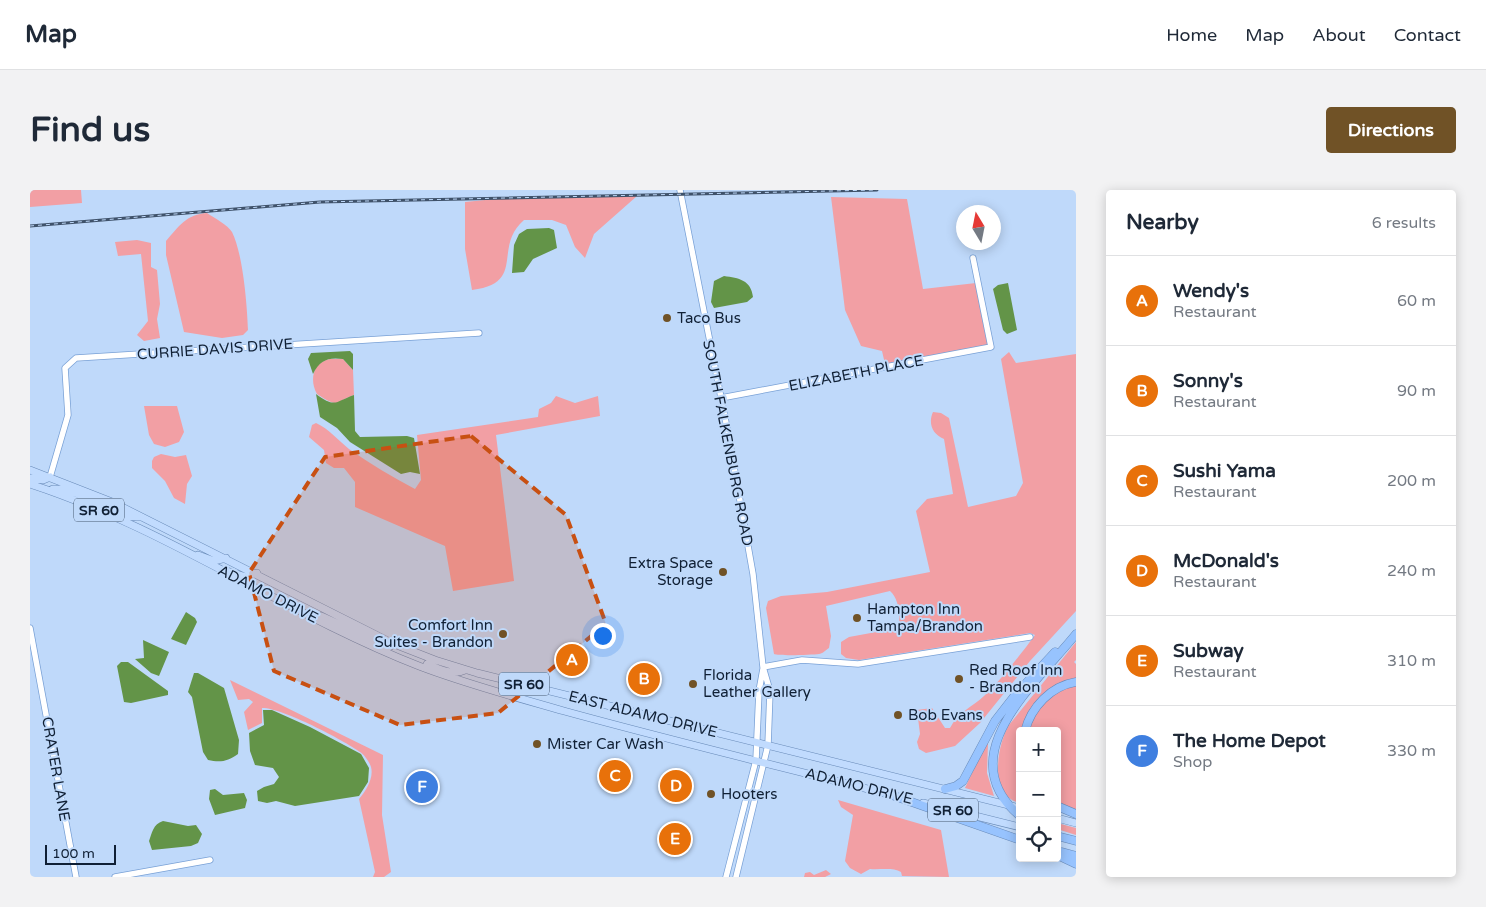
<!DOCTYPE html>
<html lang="en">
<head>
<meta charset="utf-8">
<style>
	body { margin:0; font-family:"Varela Round",sans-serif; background:#f2f2f3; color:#1f2937 }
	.controls { position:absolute; right:15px; bottom:15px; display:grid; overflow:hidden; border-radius:5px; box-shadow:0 2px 12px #0003 }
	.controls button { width:45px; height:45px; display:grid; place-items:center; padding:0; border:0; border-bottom:1px solid #e0e1e3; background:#fff; color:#1f2937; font:25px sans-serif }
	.compass { position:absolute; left:926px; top:15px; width:45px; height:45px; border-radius:50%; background:#fff; box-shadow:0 2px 12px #0003; rotate:350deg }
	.scale { position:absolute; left:15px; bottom:12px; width:71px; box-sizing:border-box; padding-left:5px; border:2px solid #102035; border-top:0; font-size:14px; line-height:18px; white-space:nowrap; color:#102035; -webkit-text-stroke:4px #bfd9fa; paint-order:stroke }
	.you { position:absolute; left:572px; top:445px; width:18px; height:18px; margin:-12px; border:4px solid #fff; border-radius:50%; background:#1a73e8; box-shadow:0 0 0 8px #1a73e833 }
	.badge { display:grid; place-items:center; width:32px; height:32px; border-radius:50%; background:#705226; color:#fff; font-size:16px; font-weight:700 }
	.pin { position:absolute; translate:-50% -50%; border:2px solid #fff; box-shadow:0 1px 5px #0006 }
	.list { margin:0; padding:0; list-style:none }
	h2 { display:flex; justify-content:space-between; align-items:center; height:65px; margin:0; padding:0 20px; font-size:21px }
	h2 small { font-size:16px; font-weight:400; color:#747a83 }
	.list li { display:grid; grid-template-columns:32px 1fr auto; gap:15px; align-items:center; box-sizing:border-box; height:90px; padding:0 20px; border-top:1px solid #e0e1e3 }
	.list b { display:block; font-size:19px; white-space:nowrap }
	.list p { margin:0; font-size:16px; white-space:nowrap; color:#747a83 }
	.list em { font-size:16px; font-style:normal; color:#747a83 }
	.icon { flex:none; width:28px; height:28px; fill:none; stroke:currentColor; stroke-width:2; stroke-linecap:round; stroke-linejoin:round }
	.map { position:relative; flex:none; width:1046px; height:687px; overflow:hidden; border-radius:5px }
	header { display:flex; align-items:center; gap:30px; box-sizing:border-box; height:70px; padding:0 25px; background:#fff; border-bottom:1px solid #e0e1e3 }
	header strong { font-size:24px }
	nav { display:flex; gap:28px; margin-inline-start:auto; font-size:18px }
	.intro { display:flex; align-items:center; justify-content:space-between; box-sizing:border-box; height:120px; padding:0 30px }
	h1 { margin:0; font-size:35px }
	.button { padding:12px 22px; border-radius:5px; background:#705226; color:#fff; font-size:18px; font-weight:700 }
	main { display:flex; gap:30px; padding:0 30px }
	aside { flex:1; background:#fff; border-radius:5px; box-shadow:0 2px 12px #0003 }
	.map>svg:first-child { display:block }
</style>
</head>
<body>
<header>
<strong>Map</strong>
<nav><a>Home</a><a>Map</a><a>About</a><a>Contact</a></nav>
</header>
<div class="intro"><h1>Find us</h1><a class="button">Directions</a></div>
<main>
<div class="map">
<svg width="1046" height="687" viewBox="0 0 1046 687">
	<rect width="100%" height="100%" fill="#bfd9fa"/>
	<!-- green -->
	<path fill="#f29fa4" d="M0,0h51l1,13 -52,4z
		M607,6l-43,38 -9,24 -10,-11 -9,-22 -14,-5h-28c-32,28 3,63 -52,70l-7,-41v-47l50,-5z
		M801,7l76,2 16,90 53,-6 12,62 -103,19 -3,-13 -21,-5 -16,-36z
		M177,23c7,5 21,12 25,19 11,22 15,72 16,98l-5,5 -21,3 -38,-6 -18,-77v-14c13,-15 21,-27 41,-28z
		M107,50l14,3v24l6,3 3,34 -3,15 3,19 -16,3 -7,-6 11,-14 -7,-67 -23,2 -3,-14z
		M979,162l7,11 60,-9v257l-46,50 -50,62 -25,23 -29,7 -7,-4 -2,-7 3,-8 -3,-24 15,-2 13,20h5c8,-16 22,-21 34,-32 14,-12 40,-46 51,-61l-5,-2 -171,27 -13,-2 -5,-4v-12l8,-5 49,-9c3,-10 1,-30 -8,-37l-64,15 5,30 -2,12c-3,2 -7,6 -10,6 -7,1 -41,2 -45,0l-8,-46 2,-7 13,-5 46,-4 103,-20 -14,-61 11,-12 26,-5 -9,-55c-12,-5 -16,-16 -11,-27l8,1 8,5 19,89 48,-11 7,-13 -22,-124z
		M300,169h13l10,11 1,25c-20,7 -14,14 -37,-1 -8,-14 -4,-32 13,-35z
		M526,206l19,7 23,-7 2,20 -104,19 18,146 -61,10 -8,-45 -90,-39v-25l-11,-14h-10l-8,-5 -2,-13 -15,-13 3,-12 4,-2c13,6 22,17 33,26 22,15 43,28 66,40l6,-9 -4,-45 121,-18 1,-8 12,-6z
		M114,216h33l7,26 -5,10 -14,5 -11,-3 -5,-9z
		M131,264l14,3 11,-2 6,21 -5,8 -2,20 -11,-6 -9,-17 -13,-13v-7l2,-4z
		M1046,452v18l-2,2 2,2v15l-19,7 -35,45h-2v72c-32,-7 -23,-58 -11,-78z
		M200,490l153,75 -1,60 9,57 -7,5h-11l2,-5 -16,-73c7,-8 15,-21 12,-32 -1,-4 -7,-13 -11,-15 -16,-12 -80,-45 -98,-44v15l-14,7 -4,-18 9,-10 -4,-3 -11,1z
		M1046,494v127l-19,-7v-73h-30c12,-27 22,-36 49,-47z
		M956,553h2l-1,30 7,23 -29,-8z
		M808,610l103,30 8,47 -47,-1 -1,-4c-8,-5 -21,-2 -31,-3l-9,5 -11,-6 -5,-7 8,-46 -12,-8z
		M1027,633l19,5v7l-19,-6z
		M796,680l5,4 -6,3h-21l1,-4 5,-1 4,3z"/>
	<!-- water -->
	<path fill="#639448" d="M519,38l5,2 3,18 -24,11 -9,13 -12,1 2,-28 5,-11 8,-5z
		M694,86c15,2 27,4 29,21l-6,5 -33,6 -3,-6 3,-21z
		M978,93l9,47 -10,4 -4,-4 -10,-41 5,-4z
		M320,161l3,3v16l-10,-11c-15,-2 -23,1 -30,15l-5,-15 3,-6z
		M286,204c20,15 20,7 38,1l1,36 5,6 47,-1 7,2 6,36 -10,-2 -9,2 -51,-32 -13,-14 -17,-11z
		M156,422l9,6 2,4 -11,23 -15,-6z
		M113,450l26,12 -10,24 -8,-3 -16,-14 9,-1z
		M91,472h7l40,29v4l-37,8 -7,-1 -7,-36z
		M164,483h4l26,15 15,52 -1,14c-10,7 -17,9 -30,6l-5,-8 -11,-55 -4,-5z
		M233,520h9l38,17 51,27 8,14 -1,14 -9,14 -64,10 -19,-5 -9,2 -9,-2 -1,-10 7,-4 10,-3 5,-7 -6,-9 -18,-3 -5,-14 -1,-18 15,-8z
		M185,599l8,6 21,-2 3,7 -2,8 -30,7 -6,-16 1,-9z
		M133,631l25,5 8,-1 6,9 -4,9 -7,3 -39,4 -3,-9c3,-8 4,-17 14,-20z"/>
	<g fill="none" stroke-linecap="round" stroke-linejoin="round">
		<defs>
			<path id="minor" d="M650,0l48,243 25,141 10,93 7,24 -2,54 -32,132
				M691,208l270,-51 -18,-89
				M20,287l18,-62 -3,-47 11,-10 403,-25
				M0,438l46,249
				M733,477l39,-7 56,4 172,-27
				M85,687l95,-17
				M696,687l30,-117 3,-69 4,-22"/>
			<path id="major" d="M0,280l82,32 282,142 41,16 42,13 543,135
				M0,288l13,2 7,-3
				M0,294c136,44 256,130 389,182 47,18 96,31 145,45 109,30 218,56 327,84
				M23,299c30,-2 56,30 86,28
				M168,365l16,6 12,-3
				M197,381l19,6 11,-4
				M291,426l68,31 5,-3
				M397,474c13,5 25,12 38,6
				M893,613l97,24
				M1027,628l19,5"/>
			<path id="highway" d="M995,541c6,-24 26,-45 51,-49
				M915,599l11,-3 7,-5 32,-60 21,-27 39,-42
				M856,603l134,47
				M1027,616l19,8
				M990,626c-72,-61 17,-133 56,-182
				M1027,646l19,5
				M1032,662l14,4
				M1027,665l19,9"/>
		</defs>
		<!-- minor casing -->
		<use href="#minor" stroke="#79a1d6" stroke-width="7"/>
		<!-- major casing -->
		<use href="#major" stroke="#688ab8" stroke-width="8"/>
		<!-- highway casing -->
		<use href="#highway" stroke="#688ab8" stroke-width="9"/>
		<!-- minor -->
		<use href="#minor" stroke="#fff" stroke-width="5.5"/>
		<!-- major -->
		<use href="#major" stroke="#c1dbfe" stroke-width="7"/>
		<!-- highway -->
		<use href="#highway" stroke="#97c3fe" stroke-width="8"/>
		<defs>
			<path id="rail" d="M0,36l290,-24 557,-12"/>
		</defs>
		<!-- rail casing -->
		<use href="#rail" stroke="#3f526a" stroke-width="3"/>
		<!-- rail -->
		<use href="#rail" stroke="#bfd9fa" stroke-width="1" stroke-dasharray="4" stroke-linecap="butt"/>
	</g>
	<!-- marked area -->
	<path fill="#c85012" fill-opacity="0.2" stroke="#c85012" stroke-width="4" stroke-dasharray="10 6" stroke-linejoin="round" d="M441,246l95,79 40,109 -108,89 -98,12 -126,-54 -25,-98 76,-116z"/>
	<!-- markers -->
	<g fill="#705226" stroke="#bfd9fa" stroke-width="2">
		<circle cx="637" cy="128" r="5"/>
		<circle cx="693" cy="382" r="5"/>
		<circle cx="827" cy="428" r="5"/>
		<circle cx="473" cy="444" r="5"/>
		<circle cx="929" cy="489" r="5"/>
		<circle cx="663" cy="494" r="5"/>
		<circle cx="868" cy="525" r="5"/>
		<circle cx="507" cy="554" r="5"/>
		<circle cx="681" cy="604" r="5"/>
	</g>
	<g text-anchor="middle" stroke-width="4" stroke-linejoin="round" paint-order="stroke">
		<!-- shield labels -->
		<g fill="#bfd9fa" stroke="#445870" stroke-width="1">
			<rect x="44" y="308.5" width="50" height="23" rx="4"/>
			<rect x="469" y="482.5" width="50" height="23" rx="4"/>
			<rect x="898" y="608.5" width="50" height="23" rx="4"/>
		</g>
		<g font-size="14" font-weight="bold" fill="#102035">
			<text x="69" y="325">SR 60</text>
			<text x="494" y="499">SR 60</text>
			<text x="923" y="625">SR 60</text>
		</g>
		<!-- poi labels -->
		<g font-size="15" fill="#102035" stroke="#bfd9fa" text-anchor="start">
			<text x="647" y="133">Taco Bus</text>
			<text x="683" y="378" text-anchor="end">Extra Space<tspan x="683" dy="17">Storage</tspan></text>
			<text x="837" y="424">Hampton Inn<tspan x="837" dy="17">Tampa/Brandon</tspan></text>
			<text x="463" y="440" text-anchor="end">Comfort Inn<tspan x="463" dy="17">Suites - Brandon</tspan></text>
			<text x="939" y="485">Red Roof Inn<tspan x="939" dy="17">- Brandon</tspan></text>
			<text x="673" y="490">Florida<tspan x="673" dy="17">Leather Gallery</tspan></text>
			<text x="878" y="530">Bob Evans</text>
			<text x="517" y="559">Mister Car Wash</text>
			<text x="691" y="609">Hooters</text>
		</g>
		<!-- street labels -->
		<g font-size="15" fill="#102035" stroke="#bfd9fa">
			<text transform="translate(185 159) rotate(-4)" y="5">CURRIE DAVIS DRIVE</text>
			<text transform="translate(826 183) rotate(-11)" y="5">ELIZABETH PLACE</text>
			<text transform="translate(698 253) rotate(79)" y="5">SOUTH FALKENBURG ROAD</text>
			<text transform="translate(238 404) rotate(27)" y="5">ADAMO DRIVE</text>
			<text transform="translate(613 524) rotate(14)" y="5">EAST ADAMO DRIVE</text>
			<text transform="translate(26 579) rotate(80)" y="5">CRATER LANE</text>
			<text transform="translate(829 596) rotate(14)" y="5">ADAMO DRIVE</text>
		</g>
	</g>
</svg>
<div class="controls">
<button>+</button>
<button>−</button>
<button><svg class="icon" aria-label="locate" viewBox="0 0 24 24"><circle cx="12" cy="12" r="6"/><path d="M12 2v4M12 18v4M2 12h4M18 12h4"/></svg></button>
</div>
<svg class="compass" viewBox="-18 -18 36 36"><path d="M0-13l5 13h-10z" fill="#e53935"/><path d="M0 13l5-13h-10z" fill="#747a83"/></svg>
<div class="scale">100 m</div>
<div class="you"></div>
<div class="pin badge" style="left:542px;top:470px;background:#e8710a">A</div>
<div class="pin badge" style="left:614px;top:489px;background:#e8710a">B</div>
<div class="pin badge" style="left:585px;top:586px;background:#e8710a">C</div>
<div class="pin badge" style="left:646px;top:596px;background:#e8710a">D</div>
<div class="pin badge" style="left:645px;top:649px;background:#e8710a">E</div>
<div class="pin badge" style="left:392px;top:597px;background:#3f7fe0">F</div>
</div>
<aside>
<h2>Nearby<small>6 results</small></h2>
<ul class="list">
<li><span class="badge" style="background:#e8710a">A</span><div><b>Wendy's</b><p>Restaurant</p></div><em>60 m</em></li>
<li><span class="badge" style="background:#e8710a">B</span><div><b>Sonny's</b><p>Restaurant</p></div><em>90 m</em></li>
<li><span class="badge" style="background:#e8710a">C</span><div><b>Sushi Yama</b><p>Restaurant</p></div><em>200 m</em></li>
<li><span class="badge" style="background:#e8710a">D</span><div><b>McDonald's</b><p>Restaurant</p></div><em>240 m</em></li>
<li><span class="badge" style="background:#e8710a">E</span><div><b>Subway</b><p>Restaurant</p></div><em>310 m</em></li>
<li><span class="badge" style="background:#3f7fe0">F</span><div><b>The Home Depot</b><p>Shop</p></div><em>330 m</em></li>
</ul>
</aside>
</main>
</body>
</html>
